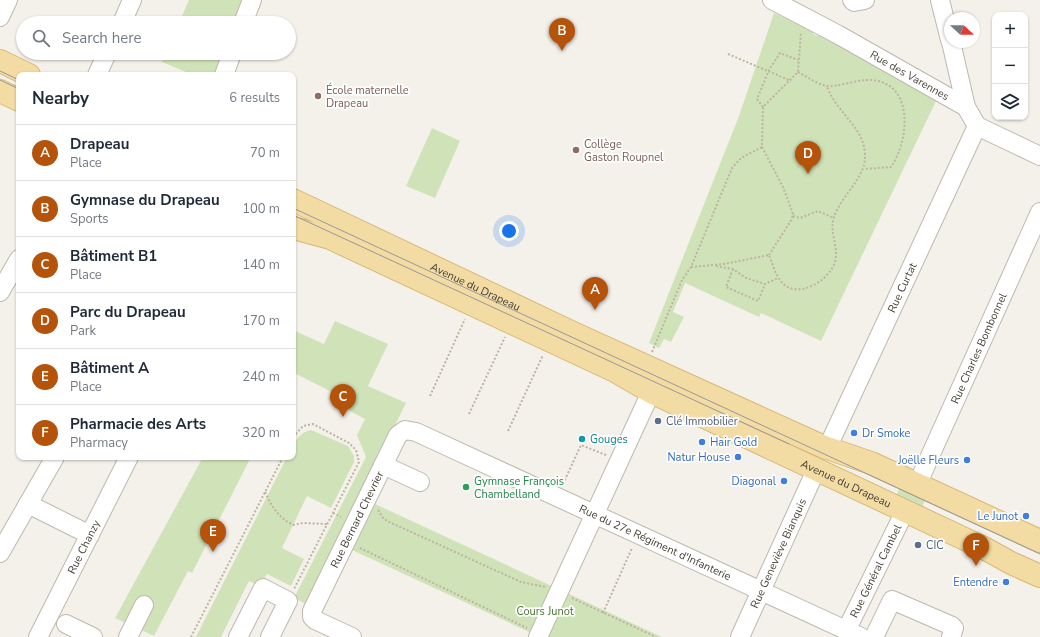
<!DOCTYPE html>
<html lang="en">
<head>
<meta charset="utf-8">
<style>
	body { margin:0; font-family:"Nunito Sans",sans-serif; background:#f6f6f7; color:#1f2937 }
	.controls { position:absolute; right:12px; top:12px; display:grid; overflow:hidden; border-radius:8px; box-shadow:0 1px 3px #0004 }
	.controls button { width:36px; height:36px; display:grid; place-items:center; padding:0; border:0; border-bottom:1px solid #e0e1e3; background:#fff; color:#1f2937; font:20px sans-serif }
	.compass { position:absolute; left:944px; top:12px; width:36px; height:36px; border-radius:50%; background:#fff; box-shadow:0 1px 3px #0004; rotate:111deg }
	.you { position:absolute; left:509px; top:231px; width:14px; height:14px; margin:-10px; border:3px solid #fff; border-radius:50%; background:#1a73e8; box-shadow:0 0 0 6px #1a73e833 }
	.badge { display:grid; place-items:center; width:26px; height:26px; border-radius:50%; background:#b45309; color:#fff; font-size:13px; font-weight:700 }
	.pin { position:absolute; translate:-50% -33px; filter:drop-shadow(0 1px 2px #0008) }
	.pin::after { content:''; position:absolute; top:21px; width:14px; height:12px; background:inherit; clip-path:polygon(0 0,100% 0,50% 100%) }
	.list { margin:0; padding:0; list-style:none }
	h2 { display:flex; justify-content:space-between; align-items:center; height:52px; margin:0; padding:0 16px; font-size:17px }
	h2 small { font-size:13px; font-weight:400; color:#747a83 }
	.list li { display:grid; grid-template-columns:26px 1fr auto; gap:12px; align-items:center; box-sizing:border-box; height:56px; padding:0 16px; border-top:1px solid #e0e1e3 }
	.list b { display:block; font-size:15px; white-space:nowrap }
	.list p { margin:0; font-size:13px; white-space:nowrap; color:#747a83 }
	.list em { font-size:13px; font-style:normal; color:#747a83 }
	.icon { flex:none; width:22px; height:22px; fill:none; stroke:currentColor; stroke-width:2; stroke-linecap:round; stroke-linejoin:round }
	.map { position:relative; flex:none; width:1040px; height:637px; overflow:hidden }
	.search { position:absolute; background:#fff; box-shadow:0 1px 3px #0004; left:16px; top:16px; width:280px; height:44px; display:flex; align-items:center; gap:10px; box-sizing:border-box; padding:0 14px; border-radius:22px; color:#747a83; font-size:15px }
	.panel { position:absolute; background:#fff; box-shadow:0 1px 3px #0004; left:16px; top:72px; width:280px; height:388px; border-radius:8px }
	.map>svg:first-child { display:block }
</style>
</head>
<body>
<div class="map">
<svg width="1040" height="637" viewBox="0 0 1040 637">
	<rect width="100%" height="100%" fill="#f4f1eb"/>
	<!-- green -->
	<path fill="#d0e3b8" d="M189,0h53l-8,23h-55z
		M774,13l40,18 -1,3 5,2 1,-2 118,65 -116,242 -60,-28 -2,4 -74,-34 -12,29 11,5 -13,25 -7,-3 -5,9 -10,-5 90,-227z
		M166,53h57l-9,22h-21l-31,-13z
		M432,128l28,13 -25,57 -29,-12z
		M335,321l53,23 -20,42 38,17 -100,201 -12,-6 72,-141 -9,-22 8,-16 -37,-20 4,-7 -38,-19 -1,1v-44l31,14z
		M311,430l37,16 6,10v6l-23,46 -24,-12 -25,52 22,11 -13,27 -24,-12 -7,12 -11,-5 -28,56h-25l91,-180h6c0,-13 4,-24 18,-27z
		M203,457h48l-59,116 -4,-2 -34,65 -39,-18z
		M902,483l26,12 -9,18 -26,-11z
		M375,504l287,133h-122l-188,-87z"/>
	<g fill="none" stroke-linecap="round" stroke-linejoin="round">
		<defs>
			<g id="minor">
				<path id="s1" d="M772,0l65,34 129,73 11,19 63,30"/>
				<path d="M852,0l2,2 11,-2"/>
				<path d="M940,0l10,40"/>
				<path d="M0,17l8,-17"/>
				<path d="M122,23l10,-23"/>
				<path d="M243,23l9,-23"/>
				<path d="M951,42l15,65"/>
				<path d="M97,75l10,-22"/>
				<path d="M224,75l8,-22"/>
				<path d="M0,292l19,-33"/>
				<path id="s2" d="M824,447l7,-7 146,-314"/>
				<path d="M383,465l37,17"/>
				<path id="s3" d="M917,485l123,-273"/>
				<path d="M28,504l27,-47"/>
				<path d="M0,553l28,-49 62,31"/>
				<path d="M66,624l27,13"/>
				<path id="s4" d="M846,631l59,-120"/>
				<path id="s5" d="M38,637l91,-180"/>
				<path d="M128,637l16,-32"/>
				<path d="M238,637l25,-49 25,13 -18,36"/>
				<path id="s6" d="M352,637l-37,-17 -3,-3v-6l86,-176 7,-5 11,2 445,205"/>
				<path d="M538,637l113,-245 4,-13"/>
				<path id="s7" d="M740,637l76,-167"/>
				<path d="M874,637l18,-37 60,26 2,2 -3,9"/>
			</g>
			<g id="major">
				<path d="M0,61l29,14"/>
				<path d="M0,91l19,9"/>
				<path id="s8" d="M293,200l278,132 253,115 47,16 169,78"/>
				<path id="s9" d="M293,228l37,10 285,133 36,21 333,156 27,15 29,13"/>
			</g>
		</defs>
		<!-- minor casing -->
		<use href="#minor" stroke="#beb8ae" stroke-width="20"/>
		<!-- major casing -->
		<use href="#major" stroke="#d7b875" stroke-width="24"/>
		<!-- path -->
		<path stroke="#beb4a1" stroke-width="2" stroke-dasharray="2 2" stroke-linecap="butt" d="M728,54l63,27
			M798,72c9,5 18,11 28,14 8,2 33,-7 45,-6 44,3 38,61 20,87l-27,2
			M763,107l-6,-8 12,-29 11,-17 18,7
			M762,147l21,40 10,27 -1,5 -23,36
			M793,216l7,2 18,-7 16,7
			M716,266l17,3 13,9 19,6 13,-6
			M691,267l33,-3 45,-9c4,10 7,24 17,31 16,11 44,-7 49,-24 4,-15 -6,-30 -1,-45 7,-21 32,-40 31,-61 0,-29 -29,-43 -38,-70
			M733,269l-7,18 32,14 7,-17
			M652,352l30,-72 9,-13 41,-99 9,-10 21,-11 1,-40 35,-35 3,-40
			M430,396l35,-77
			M469,414l36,-77
			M508,431l35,-76
			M293,437l10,-11 10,-2 36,19 7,7 3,12 -65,127
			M563,484l18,-39 25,10
			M265,492c7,15 14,26 28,33l10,-2 24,1
			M378,510l5,8 4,3 134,61 25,5
			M333,513l8,4
			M360,548l167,80
			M572,598l84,39
			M603,613l29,-65
			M191,637l92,-180"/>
		<!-- minor -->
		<use href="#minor" stroke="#fff" stroke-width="18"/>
		<!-- major -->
		<use href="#major" stroke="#f3dca4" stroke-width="22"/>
		<!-- tram -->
		<path stroke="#989898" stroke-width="1" d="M0,71l19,9
			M0,80l19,9
			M293,208l747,346
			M293,215l496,229"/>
	</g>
	<!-- markers -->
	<g fill="#8d6e63" stroke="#fff" stroke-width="1.5">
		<circle cx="318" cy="96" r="4"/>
		<circle cx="576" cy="150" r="4"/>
	</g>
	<g fill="#5c6f8a" stroke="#fff" stroke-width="1.5">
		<circle cx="658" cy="421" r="4"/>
		<circle cx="918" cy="545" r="4"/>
	</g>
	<g fill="#3f7fe0" stroke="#fff" stroke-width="1.5">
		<circle cx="854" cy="433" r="4"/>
		<circle cx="702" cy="442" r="4"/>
		<circle cx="738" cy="457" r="4"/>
		<circle cx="967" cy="460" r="4"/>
		<circle cx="784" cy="481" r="4"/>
		<circle cx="1026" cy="516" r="4"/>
		<circle cx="1006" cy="582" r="4"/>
	</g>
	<circle fill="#0f9aa8" stroke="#fff" stroke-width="1.5" cx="582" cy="439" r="4"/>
	<circle fill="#2e9e5b" stroke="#fff" stroke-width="1.5" cx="466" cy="487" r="4"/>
	<g text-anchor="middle" stroke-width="3.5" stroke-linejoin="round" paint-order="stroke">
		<!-- street labels -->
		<g font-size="11" fill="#474139" stroke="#fff">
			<text dy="4" stroke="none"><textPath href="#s1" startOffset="157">Rue des Varennes</textPath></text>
			<text dy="4" stroke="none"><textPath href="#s8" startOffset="202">Avenue du Drapeau</textPath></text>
			<text dy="4" stroke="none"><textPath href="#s2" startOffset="178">Rue Curtat</textPath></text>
			<text dy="4" stroke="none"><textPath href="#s3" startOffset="150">Rue Charles Bombonnel</textPath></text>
			<text dy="4" stroke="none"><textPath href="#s9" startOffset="610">Avenue du Drapeau</textPath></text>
			<text dy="4" stroke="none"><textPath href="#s6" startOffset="153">Rue Bernard Chevrier</textPath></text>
			<text dy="4" stroke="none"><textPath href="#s6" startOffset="530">Rue du 27e Régiment d'Infanterie</textPath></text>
			<text dy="4" stroke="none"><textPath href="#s5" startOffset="101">Rue Chanzy</textPath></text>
			<text dy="4" stroke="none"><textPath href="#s7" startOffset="92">Rue Geneviève Bianquis</textPath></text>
			<text dy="4" stroke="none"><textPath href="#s4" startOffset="67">Rue Général Cambel</textPath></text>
		</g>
		<!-- education labels -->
		<g font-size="11" fill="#785e54" stroke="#fff" text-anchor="start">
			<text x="326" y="94">École maternelle<tspan x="326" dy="13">Drapeau</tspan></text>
			<text x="584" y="148">Collège<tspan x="584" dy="13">Gaston Roupnel</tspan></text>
		</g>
		<!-- service labels -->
		<g font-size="11" fill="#4e5e75" stroke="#fff" text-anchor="start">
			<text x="666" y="425">Clé Immobilier</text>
			<text x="926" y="549">CIC</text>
		</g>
		<!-- shop labels -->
		<g font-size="11" fill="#366cbe" stroke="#fff" text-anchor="end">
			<text x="862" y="437" text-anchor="start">Dr Smoke</text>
			<text x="710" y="446" text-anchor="start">Hair Gold</text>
			<text x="730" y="461">Natur House</text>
			<text x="959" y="464">Joëlle Fleurs</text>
			<text x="776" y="485">Diagonal</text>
			<text x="1018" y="520">Le Junot</text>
			<text x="998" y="586">Entendre</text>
		</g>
		<!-- culture labels -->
		<g font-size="11" fill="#0d838f" stroke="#fff" text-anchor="start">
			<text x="590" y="443">Gouges</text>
		</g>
		<!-- leisure labels -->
		<g font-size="11" fill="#27864d" stroke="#fff" text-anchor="start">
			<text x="474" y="485">Gymnase François<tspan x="474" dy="13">Chambelland</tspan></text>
		</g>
		<!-- park labels -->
		<g font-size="11" fill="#4c7332" stroke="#fff">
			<text x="545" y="615">Cours Junot</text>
		</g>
	</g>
</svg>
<div class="controls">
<button>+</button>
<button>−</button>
<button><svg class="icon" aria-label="layers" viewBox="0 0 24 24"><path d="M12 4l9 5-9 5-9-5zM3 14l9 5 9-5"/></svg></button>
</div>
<svg class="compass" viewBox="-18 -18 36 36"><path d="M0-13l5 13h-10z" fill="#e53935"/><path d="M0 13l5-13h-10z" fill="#747a83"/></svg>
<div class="you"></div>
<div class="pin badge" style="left:595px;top:310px">A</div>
<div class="pin badge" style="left:562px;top:51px">B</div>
<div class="pin badge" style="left:343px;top:417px">C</div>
<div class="pin badge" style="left:808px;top:174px">D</div>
<div class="pin badge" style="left:213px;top:552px">E</div>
<div class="pin badge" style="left:976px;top:566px">F</div>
<div class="search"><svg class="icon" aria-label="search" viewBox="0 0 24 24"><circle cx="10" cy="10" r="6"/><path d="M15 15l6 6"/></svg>Search here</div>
<section class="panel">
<h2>Nearby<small>6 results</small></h2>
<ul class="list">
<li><span class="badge">A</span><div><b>Drapeau</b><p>Place</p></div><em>70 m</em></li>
<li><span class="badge">B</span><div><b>Gymnase du Drapeau</b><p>Sports</p></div><em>100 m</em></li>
<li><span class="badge">C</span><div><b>Bâtiment B1</b><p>Place</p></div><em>140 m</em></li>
<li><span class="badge">D</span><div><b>Parc du Drapeau</b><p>Park</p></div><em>170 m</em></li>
<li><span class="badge">E</span><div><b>Bâtiment A</b><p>Place</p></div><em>240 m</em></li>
<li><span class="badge">F</span><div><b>Pharmacie des Arts</b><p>Pharmacy</p></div><em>320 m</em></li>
</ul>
</section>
</div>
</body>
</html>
